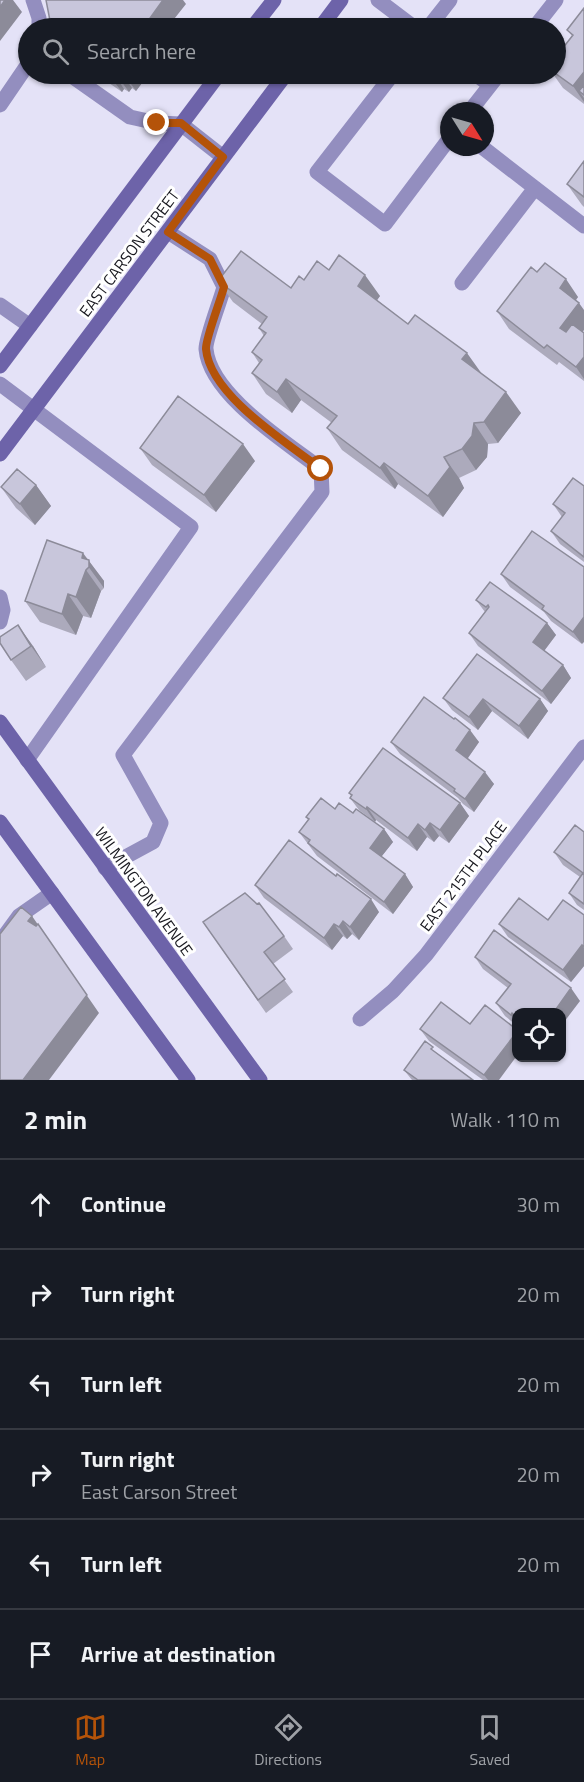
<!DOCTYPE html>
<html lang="en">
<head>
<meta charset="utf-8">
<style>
	body { margin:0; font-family:"Titillium Web",sans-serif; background:#20242c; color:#f1f3f6 }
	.controls { position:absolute; right:18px; bottom:18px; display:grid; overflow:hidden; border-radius:12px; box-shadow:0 2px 4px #0004 }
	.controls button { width:54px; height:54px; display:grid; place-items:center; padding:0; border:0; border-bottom:2px solid #363941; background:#171b24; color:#f1f3f6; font:30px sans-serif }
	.compass { position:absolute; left:440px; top:102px; width:54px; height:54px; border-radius:50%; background:#171b24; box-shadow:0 2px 4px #0004; rotate:127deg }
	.stop { position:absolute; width:18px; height:18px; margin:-14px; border:4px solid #b45309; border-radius:50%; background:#fff }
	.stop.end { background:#b45309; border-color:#fff; box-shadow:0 2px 6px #0008 }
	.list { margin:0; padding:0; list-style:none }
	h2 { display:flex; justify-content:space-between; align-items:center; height:78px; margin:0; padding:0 24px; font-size:26px }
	h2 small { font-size:20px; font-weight:400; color:#9ea1a6 }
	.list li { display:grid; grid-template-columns:39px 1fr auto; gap:18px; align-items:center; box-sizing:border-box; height:90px; padding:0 24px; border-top:2px solid #363941 }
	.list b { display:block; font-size:22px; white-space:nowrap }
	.list p { margin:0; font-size:20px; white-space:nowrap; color:#9ea1a6 }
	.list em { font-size:20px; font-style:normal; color:#9ea1a6 }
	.icon { flex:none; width:33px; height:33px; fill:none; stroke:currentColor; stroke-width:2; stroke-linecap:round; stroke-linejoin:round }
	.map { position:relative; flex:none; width:584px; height:1080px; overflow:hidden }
	.search { position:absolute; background:#171b24; box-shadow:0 2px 4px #0004; left:18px; right:18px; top:18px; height:66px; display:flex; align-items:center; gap:15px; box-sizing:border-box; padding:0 21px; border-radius:33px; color:#9ea1a6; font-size:22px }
	.sheet { height:618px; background:#171b24 }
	nav { display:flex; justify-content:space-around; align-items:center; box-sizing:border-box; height:84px; border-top:2px solid #363941; background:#171b24; font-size:16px; color:#9ea1a6 }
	nav a { display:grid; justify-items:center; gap:3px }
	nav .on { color:#b45309 }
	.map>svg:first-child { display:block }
</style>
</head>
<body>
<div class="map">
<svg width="584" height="1080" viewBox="0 0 584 1080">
	<rect width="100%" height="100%" fill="#e4e2f7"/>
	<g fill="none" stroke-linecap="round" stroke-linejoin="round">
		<!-- service -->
		<path stroke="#938ebf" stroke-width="15" d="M33,0l6,18v10
			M378,0l37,28
			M428,28l22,-28
			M534,28l22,-28
			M69,74l61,43 27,6 24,1 42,33
			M393,74l-76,98 68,52 64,-85
			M475,74l15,11
			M0,105l28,-41
			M470,111l29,-37
			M482,147l102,79
			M462,283l73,-95
			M0,305l30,21
			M0,384l191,143 -164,233
			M0,597l3,13 -3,12
			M105,868l48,-26 8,-19 -38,-68 199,-263 -1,-23c-35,-27 -111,-74 -115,-120 -1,-9 15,-50 18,-62l-14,-28 -42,-27
			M0,942l19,-26 33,-23"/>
		<!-- minor -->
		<path stroke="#938ebf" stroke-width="15" d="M360,1019l33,-28 33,-36 158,-208"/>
		<!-- secondary -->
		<path stroke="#6d63a9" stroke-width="15" d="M252,28l22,-28
			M320,28l21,-28
			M0,366l219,-292
			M0,454l286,-380
			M0,722l260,358
			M0,822l188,258"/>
	</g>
	<!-- wall -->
	<path fill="#acaabc" d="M584,8v96l-21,-16 -10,-14h2v-16l17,-22 -5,-6z
		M96,74h47l-1,1 3,4 -9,12 -4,-3 -3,4 -5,-3 -2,3z
		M584,161v46l-2,-2 -15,-21z
		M329,270l51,26 -3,4 31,24 73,49 40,40 -23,30 -10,1 -1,13 -11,13 -17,8 5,10 -21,29 -45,-33 -3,5 -53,-39 -15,-22 5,-5 -31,-23 -9,13 -26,-19 -14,-21 7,-10 -7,-11 12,-16 -5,-8 3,-4 -29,-22 -15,-21 73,7 13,-8z
		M537,272l41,25 -2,3 6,32 2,1v48l-25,-19 -2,3 -48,-36 -12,-18z
		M140,448l115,13 -39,51 -64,-47z
		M36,485l15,21 -16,19 -19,-17 -15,-21z
		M584,486v76l-24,-18 -9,-13 11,-14 -9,-13z
		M532,531l50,113 -31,-23 -7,-9 -34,-25 -9,-13z
		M88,560l16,21v7l-3,3 -10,27 -8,-2 -7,19 -36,-13 -15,-21z
		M476,600l71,23 9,12 -12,16 19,14 8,13 -20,26 -73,-58 -9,-13 16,-21z
		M0,637l33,9 13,21 -20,14 -15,-21z
		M443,698l97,1 8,12 -20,28 -36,-28 -14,19 -26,-20z
		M454,719l25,23 -11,16 26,26 -20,28 -11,-8 -5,-6 -58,-44 -9,-12z
		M349,793l111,10 9,13 -20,27 -10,-7 -5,6 -7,-5 -10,14 -41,-31 -1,2 -16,-12 -9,-12 1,-2z
		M335,809l18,4 31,16 9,13 -12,15 24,17 8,13 -20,27 -76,-58 -18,-24 9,-12 -2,-3z
		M584,832v78l-7,-5 -8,-12 11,-16 -17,-12 -9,-13z
		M255,885l124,27 -20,28 -7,-6 -5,5 -4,-3 -11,14 -68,-52z
		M584,915v51l-13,16 -63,-45 -9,-13z
		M203,922l81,14 9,13 -20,15 20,28 -27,21z
		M475,957l105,44 -64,11v13l-11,-9 -9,-13 12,-15 -25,-19z
		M420,1029l79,51h-16l-54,-39z
		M438,1054l35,26h-61l-8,-10z"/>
	<!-- shaded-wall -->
	<path fill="#8c8b99" d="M5,0h8l9,12 -22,29v-34z
		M163,0h20l3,4 -19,24h-16l-1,-10z
		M584,72v23l-5,-4 5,7v4l-11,-16z
		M110,74h4l10,15 -2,3 -13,-17z
		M116,74h6l10,14 -3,4z
		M124,74h19l-1,1 3,4 -9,12z
		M365,275l15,21 -8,11 -14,-21z
		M566,279l12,18 -6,8 -12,-17z
		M579,303l5,7v20l-12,16 -12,-18z
		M467,353l15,21 -20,-15z
		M584,357v22l-8,-12z
		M286,379l15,21 -9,13 -15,-21z
		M506,392l15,21 -23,30 -14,-21z
		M474,423l14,21 -1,13 -11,13 -14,-21z
		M243,444l12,17 -39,51 -12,-17z
		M444,457l15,21 5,10 -21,29 -15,-21z
		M384,463l14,21 -3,5 -15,-21z
		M36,485l15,21 -16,19 -15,-21z
		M83,553l21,28v7l-22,-30z
		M86,570l15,21 -10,27 -15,-21z
		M68,594l15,22 -7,19 -14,-21z
		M584,617v25l-2,2 -9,-12z
		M547,623l9,12 -15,20 -8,-13z
		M18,625l15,21 13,21 -15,-21z
		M563,665l8,13 -20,26 -9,-13z
		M483,699l9,12 -14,19 -9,-13z
		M540,699l8,12 -20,28 -9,-13z
		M470,730l9,12 -14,20 -9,-12z
		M485,772l9,12 -20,28 -9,-13z
		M460,803l9,13 -20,27 -9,-13z
		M367,807l9,13 -1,2 -9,-13z
		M430,823l9,13 -5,6 -9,-12z
		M418,824l9,13 -10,14 -9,-13z
		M384,829l9,13 -15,19 -8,-13z
		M405,874l8,13 -20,27 -9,-12z
		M371,899l8,13 -20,28 -9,-13z
		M32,916l67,97 -50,67h-26l5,-159z
		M343,921l9,13 -5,5 -8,-12z
		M334,924l9,12 -11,14 -8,-12z
		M582,945l2,3v18l-13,16 -8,-12z
		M571,988l9,13 -19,25v-14h-7z
		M512,1013l4,7v2l-5,-7z
		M516,1033v24l-17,23h-11l-4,-5z"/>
	<!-- building -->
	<path fill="#c8c6db" stroke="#8c8b99" stroke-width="1.5" d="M0,0h5l-5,7z
		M46,0h117l-13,18 6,5 -5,5h-96v-3l-4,1z
		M584,8v64l-11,14 -18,-13v-15l18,-23 -6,-5z
		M584,85v10l-5,-4z
		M584,161v36l-17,-13z
		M241,251l50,37 8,-12 5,4 13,-19 12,9 10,-15 26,20 -7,11 50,38 7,-9 52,38 -5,6 44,33 -22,30 -10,1 -2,13 -10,13 -18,8 6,10 -22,29 -44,-33 -4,5 -53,-40 10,-12 -51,-37 -9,13 -25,-19 10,-13 -10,-8 14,-19 -7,-5 8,-11 -49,-36z
		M545,263l21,16 -6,9 19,15 -19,25 6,4 6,-8 12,9v24l-8,10 -29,-22 -3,3 -47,-37 34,-44 6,5z
		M178,396l65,48 -39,51 -64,-47z
		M17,469l19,16 -16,19 -19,-17z
		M573,478l11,8v71l-33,-26 14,-18 -12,-9z
		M532,531l52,36v50l-11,15 -31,-23 2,-3 -43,-32z
		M47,540l36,13 -1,5 7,2v7l-3,3 -10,27 -8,-3 -6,20 -37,-13z
		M490,582l57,41 -14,19 30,23 -21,26 -73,-58 20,-26 -1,-2 -2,2 -10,-7z
		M18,625l13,21 -20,14 -11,-17v-6z
		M477,654l63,45 -21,27 -36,-27 -14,18 -26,-19z
		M424,697l30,22 1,-1 15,12 -14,20 29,22 -20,27 -11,-8 1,-2 -64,-47z
		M383,748l77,55 -20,27 -10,-7 -5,7 -7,-6 -10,14 -41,-31 -1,2 -16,-11 2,-3 -3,-2z
		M321,798l14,11 4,-6 14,10 3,-4 28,20 -14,19 35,26 -21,28 -76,-59 2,-3 -11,-8 10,-13 -3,-2z
		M575,825l9,7v72l-15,-11 14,-20 -29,-21z
		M289,840l47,36 1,-2 34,25 -21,28 -7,-6 -4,6 -5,-3 -10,14 -69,-53z
		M245,893l12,11 2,-1 25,33 -20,16 21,27 -27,21 -55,-78z
		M519,898l29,22 15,-20 21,15v32l-2,-2 -19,25 -64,-46z
		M21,907l11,9 -4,5 8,5 2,-2 49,71 -64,85h-23v-146z
		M494,930l77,58 -17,24h-38v5l-4,-4 -1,2 -15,-12 15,-19 -36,-27z
		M441,1002l29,22 15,-19 31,24v4l-32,42 -64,-46z
		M425,1041l8,6 -2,2 42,31h-55l-14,-10z"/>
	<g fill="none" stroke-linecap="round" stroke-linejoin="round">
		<!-- route -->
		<path stroke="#b45309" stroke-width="8" d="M157,123h24l42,34 -55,75 42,27 14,28c-3,12 -19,53 -18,62 4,46 80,93 115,120"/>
	</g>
	<g text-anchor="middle" stroke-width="6" stroke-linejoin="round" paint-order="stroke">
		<!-- street labels -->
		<g font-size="16" fill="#17171e" stroke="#fff">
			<text transform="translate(129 253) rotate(-53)" y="6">EAST CARSON STREET</text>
			<text transform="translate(463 876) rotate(-53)" y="6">EAST 215TH PLACE</text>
			<text transform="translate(144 891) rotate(54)" y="6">WILMINGTON AVENUE</text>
		</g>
	</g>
</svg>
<div class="controls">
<button><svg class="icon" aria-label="locate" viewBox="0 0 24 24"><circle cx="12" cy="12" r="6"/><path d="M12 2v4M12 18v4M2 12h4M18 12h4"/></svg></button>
</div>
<svg class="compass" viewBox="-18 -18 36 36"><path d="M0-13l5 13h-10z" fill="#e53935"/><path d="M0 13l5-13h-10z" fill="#9ea1a6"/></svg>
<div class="stop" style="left:321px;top:469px"></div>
<div class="stop end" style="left:157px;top:123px"></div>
<div class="search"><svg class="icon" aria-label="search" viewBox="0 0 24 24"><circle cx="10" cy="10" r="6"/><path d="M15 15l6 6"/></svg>Search here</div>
</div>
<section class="sheet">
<h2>2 min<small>Walk · 110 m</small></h2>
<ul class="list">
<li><svg class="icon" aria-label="ahead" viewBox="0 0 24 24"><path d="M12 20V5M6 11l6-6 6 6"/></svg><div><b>Continue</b></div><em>30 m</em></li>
<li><svg class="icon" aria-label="right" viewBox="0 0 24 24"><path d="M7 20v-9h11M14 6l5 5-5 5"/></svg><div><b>Turn right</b></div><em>20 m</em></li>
<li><svg class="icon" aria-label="left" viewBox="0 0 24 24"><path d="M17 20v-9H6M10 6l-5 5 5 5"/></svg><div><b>Turn left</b></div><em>20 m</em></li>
<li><svg class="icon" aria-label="right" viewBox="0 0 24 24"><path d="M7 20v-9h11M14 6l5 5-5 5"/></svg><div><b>Turn right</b><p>East Carson Street</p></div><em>20 m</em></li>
<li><svg class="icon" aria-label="left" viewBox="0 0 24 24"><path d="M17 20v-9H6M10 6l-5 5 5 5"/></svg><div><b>Turn left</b></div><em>20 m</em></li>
<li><svg class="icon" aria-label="arrive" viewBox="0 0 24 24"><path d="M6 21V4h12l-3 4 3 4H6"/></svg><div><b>Arrive at destination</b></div></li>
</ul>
</section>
<nav>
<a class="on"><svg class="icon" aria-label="map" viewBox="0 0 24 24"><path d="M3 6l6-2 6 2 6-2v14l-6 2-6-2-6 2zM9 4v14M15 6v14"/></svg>Map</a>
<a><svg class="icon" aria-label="directions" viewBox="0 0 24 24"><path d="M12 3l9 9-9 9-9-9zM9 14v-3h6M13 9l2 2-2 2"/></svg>Directions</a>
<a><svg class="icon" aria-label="saved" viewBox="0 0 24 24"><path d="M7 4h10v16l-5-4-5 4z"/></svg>Saved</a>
</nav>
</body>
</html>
